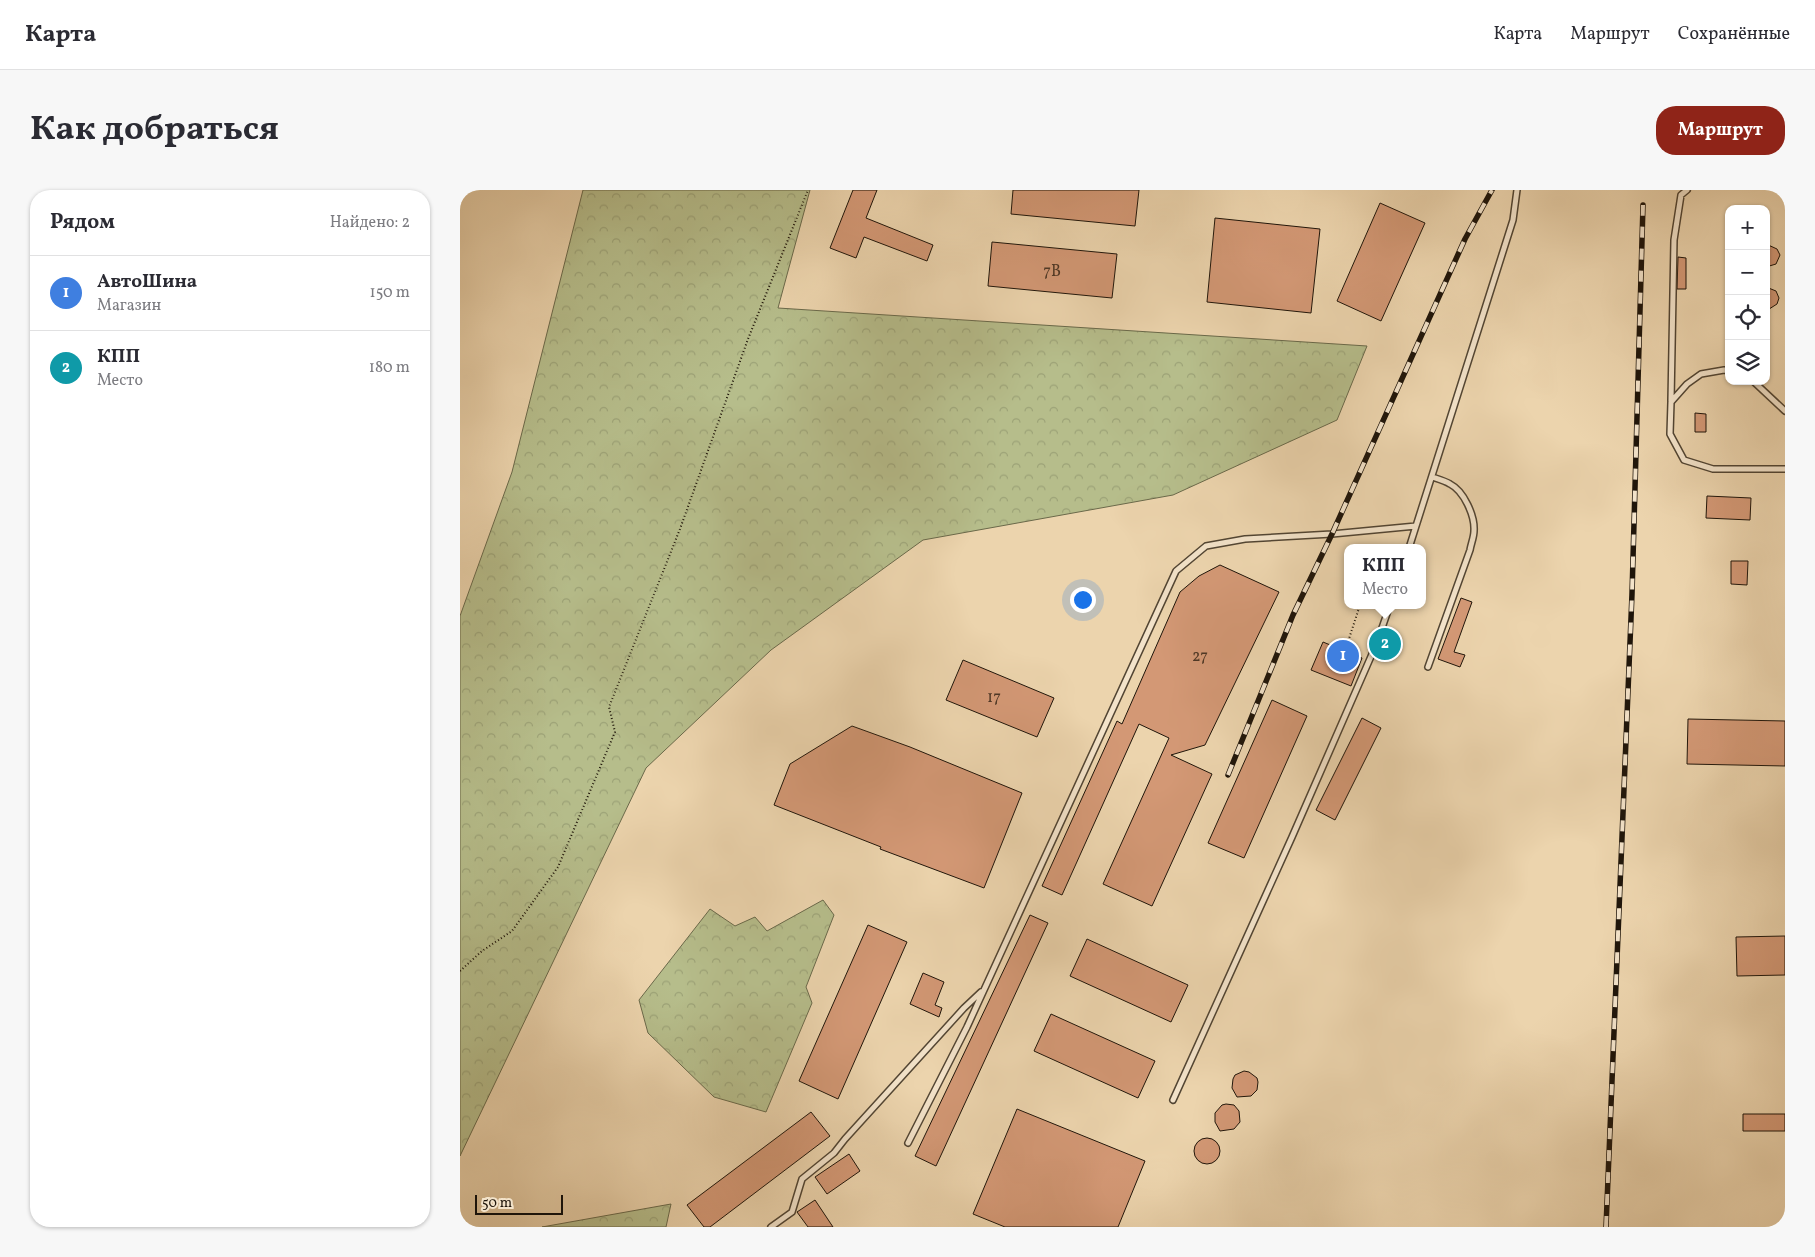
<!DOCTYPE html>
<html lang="ru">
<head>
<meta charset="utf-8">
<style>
	body { margin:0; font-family:Vollkorn,serif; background:#f7f7f7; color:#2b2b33 }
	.controls { position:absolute; right:15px; top:15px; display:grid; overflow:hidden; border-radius:10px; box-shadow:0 1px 4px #0004 }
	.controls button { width:45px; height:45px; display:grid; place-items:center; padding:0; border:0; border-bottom:1px solid #e1e1e2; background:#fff; color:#2b2b33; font:25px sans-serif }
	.scale { position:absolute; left:15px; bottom:12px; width:88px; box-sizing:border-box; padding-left:5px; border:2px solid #1f150a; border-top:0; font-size:14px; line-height:18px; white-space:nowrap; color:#1f150a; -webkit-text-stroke:4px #f3e3ca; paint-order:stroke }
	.you { position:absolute; left:622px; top:409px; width:18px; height:18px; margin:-12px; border:4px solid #fff; border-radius:50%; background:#1a73e8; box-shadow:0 0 0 8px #1a73e833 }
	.badge { display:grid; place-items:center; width:32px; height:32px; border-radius:50%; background:#8f2418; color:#fff; font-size:16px; font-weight:700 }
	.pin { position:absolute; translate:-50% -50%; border:2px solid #fff; box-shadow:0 1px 5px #0006 }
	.popup { position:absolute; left:884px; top:354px; width:82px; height:65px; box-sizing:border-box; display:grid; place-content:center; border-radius:10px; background:#fff; filter:drop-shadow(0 1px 4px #0005); font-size:16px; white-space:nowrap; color:#7c7c81 }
	.popup b { font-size:19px; color:#2b2b33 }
	.popup::after { content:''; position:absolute; left:50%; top:100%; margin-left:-10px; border:10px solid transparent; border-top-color:#fff }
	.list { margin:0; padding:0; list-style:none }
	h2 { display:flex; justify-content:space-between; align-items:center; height:65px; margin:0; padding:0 20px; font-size:21px }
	h2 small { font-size:16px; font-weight:400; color:#7c7c81 }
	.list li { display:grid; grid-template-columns:32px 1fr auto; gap:15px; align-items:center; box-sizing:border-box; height:75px; padding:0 20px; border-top:1px solid #e1e1e2 }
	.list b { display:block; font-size:19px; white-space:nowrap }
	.list p { margin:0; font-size:16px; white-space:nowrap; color:#7c7c81 }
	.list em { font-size:16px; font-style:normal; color:#7c7c81 }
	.icon { flex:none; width:28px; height:28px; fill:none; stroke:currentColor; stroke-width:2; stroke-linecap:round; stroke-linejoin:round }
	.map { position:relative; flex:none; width:1325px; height:1037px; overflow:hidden; border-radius:20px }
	header { display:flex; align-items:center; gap:30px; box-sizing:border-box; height:70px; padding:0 25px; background:#fff; border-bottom:1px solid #e1e1e2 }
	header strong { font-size:24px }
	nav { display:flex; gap:28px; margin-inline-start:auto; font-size:18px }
	.intro { display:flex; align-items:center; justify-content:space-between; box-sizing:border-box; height:120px; padding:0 30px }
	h1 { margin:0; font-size:35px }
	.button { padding:12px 22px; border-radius:20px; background:#8f2418; color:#fff; font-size:18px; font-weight:700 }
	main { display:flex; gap:30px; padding:0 30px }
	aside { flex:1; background:#fff; border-radius:20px; box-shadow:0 1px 4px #0004 }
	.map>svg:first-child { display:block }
</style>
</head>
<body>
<header>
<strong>Карта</strong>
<nav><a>Карта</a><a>Маршрут</a><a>Сохранённые</a></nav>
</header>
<div class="intro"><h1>Как добраться</h1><a class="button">Маршрут</a></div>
<main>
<aside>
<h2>Рядом<small>Найдено: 2</small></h2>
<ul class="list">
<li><span class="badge" style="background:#3f7fe0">1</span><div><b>АвтоШина</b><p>Магазин</p></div><em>150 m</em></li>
<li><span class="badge" style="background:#0f9aa8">2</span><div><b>КПП</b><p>Место</p></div><em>180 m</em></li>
</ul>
</aside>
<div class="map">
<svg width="1325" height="1037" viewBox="0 0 1325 1037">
	<defs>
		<pattern id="forest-crowns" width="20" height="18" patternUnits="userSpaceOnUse" patternTransform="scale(1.25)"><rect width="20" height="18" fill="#b6bd8b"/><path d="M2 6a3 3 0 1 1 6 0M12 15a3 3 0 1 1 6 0" fill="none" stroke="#9ca277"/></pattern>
	</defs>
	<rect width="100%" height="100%" fill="#ecd4ad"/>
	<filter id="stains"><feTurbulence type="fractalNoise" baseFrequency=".004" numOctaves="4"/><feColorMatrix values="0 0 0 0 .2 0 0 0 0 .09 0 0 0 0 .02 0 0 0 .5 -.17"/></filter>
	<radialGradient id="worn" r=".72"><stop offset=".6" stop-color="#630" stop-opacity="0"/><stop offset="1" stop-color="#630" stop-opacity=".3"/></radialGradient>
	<!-- forest -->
	<path fill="url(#forest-crowns)" stroke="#6a694a" d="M123,0h227l-32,118 589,38 -30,74 -164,75 -250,45 -152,110 -125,118 -186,388v-540l52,-144z
		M363,710l11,15 -28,72 6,16 -46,109 -52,-15 -66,-64 -9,-33 71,-91 25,17 20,-9 12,14z
		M211,1014l-5,23h-124z"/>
	<!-- building -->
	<path fill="#d39875" stroke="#1f150a" d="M393,0h24l-11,28 67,27 -6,16 -63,-24 -8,21 -26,-10z
		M553,0h126l-4,36 -124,-12z
		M920,13l45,20 -44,98 -44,-20z
		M755,28l105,11 -9,84 -104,-11z
		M532,52l125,12 -5,44 -124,-12z
		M1306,54l11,5 3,6 -4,9 -10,3z
		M1218,67l8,1v31h-9z
		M1306,97l10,4 3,7 -2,6 -11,7z
		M1235,223l11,1v18h-11z
		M1247,306l44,2 -1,22 -44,-2z
		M1271,371h17l-1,24 -16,-1z
		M760,375l59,27 -74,153 -34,10 41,19 -60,132 -49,-22 66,-146 -30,-14 -77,171 -20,-9 75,-165 5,3 58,-132 19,-16z
		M1001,408l11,4 -18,50 11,3 -5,12 -22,-8z
		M923,448l9,4 -5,12 -9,-4z
		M863,452l39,16 -11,28 -40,-16z
		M503,470l91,38 -17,39 -91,-37z
		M812,510l35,16 -63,142 -36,-15z
		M902,528l19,10 -46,92 -19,-10z
		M1228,529l97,2v45l-98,-2z
		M392,536l58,21 112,46 -38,95 -104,-39 1,-2 -107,-42 16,-41z
		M570,725l18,8 -112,243 -21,-10z
		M408,735l39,17 -69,157 -39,-18z
		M1325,746v39l-48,1 -1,-39z
		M627,749l101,46 -17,37 -101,-46z
		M463,783l21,9 -9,23 7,3 -3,9 -29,-13z
		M591,824l104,47 -17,37 -104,-47z
		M784,881l5,1 8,6 1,4 -1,8 -6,6 -14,1 -5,-9 1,-9 2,-4z
		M766,914l8,1 5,6 1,11 -6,7 -14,2 -5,-9v-9l7,-8z
		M557,919l128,52 -27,66h-113l-32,-13z
		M351,922l19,24 -120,91h-6l-17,-22z
		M1283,924h42v17h-42z
		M734 961a13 13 0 1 1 26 0a13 13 0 1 1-26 0Z
		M389,964l11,17 -33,23 -12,-17z
		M355,1010l18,27h-25l-11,-15z"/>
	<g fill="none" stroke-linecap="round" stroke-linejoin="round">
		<defs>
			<path id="service" d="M1269,181l-5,-1 -23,4 -14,10 -16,18 -1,32 14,26 29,9h72
				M1293,191l32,30
				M1211,211l3,-161 7,-45 6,-5
				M949,358l7,-22
				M968,477l42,-117c1,-6 4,-13 4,-19 1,-15 -10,-40 -24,-47 -5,-3 -12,-5 -18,-7
				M713,910l119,-263 84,-192 14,-40
				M448,953l59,-116 209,-456 30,-25 39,-7 87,-5 84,-8 97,-306 4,-30
				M311,1037l21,-15 10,-33 32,-26 11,-14 119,-131 17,-16"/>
		</defs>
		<!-- service casing -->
		<use href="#service" stroke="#524533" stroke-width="8"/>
		<!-- path -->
		<path stroke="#1f150a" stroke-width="2" stroke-dasharray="1 2.5" stroke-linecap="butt" d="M885,461l15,-46
			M0,781l22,-20 30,-20 46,-64 57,-135 -6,-25 71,-178 68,-190 60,-149"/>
		<!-- service -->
		<use href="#service" stroke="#f3e3ca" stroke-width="5"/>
		<defs>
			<path id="rail" d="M768,585l65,-160 39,-81 133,-295 27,-49
				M1146,1037l26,-633 11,-389"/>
		</defs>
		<!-- rail casing -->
		<use href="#rail" stroke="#1f150a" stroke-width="5.5"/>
		<!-- rail -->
		<use href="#rail" stroke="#f3e3ca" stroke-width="4" stroke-dasharray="11" stroke-linecap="butt"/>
	</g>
	<g text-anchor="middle" stroke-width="5" stroke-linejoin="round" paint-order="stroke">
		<!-- number labels -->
		<g font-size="16" fill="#4c3625">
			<text x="592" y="86">7В</text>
			<text x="740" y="471">27</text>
			<text x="534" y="512">17</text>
		</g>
	</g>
	<rect width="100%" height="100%" filter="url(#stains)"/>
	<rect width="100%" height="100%" fill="url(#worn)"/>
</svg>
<div class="controls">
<button>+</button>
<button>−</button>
<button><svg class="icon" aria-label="locate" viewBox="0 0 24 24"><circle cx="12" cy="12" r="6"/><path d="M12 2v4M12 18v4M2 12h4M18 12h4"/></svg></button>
<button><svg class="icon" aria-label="layers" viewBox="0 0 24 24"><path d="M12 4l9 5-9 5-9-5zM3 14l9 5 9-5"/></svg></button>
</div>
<div class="scale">50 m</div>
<div class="you"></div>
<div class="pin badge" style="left:883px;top:466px;background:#3f7fe0">1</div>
<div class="pin badge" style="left:925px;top:454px;background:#0f9aa8">2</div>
<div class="popup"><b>КПП</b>Место</div>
</div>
</main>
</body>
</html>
